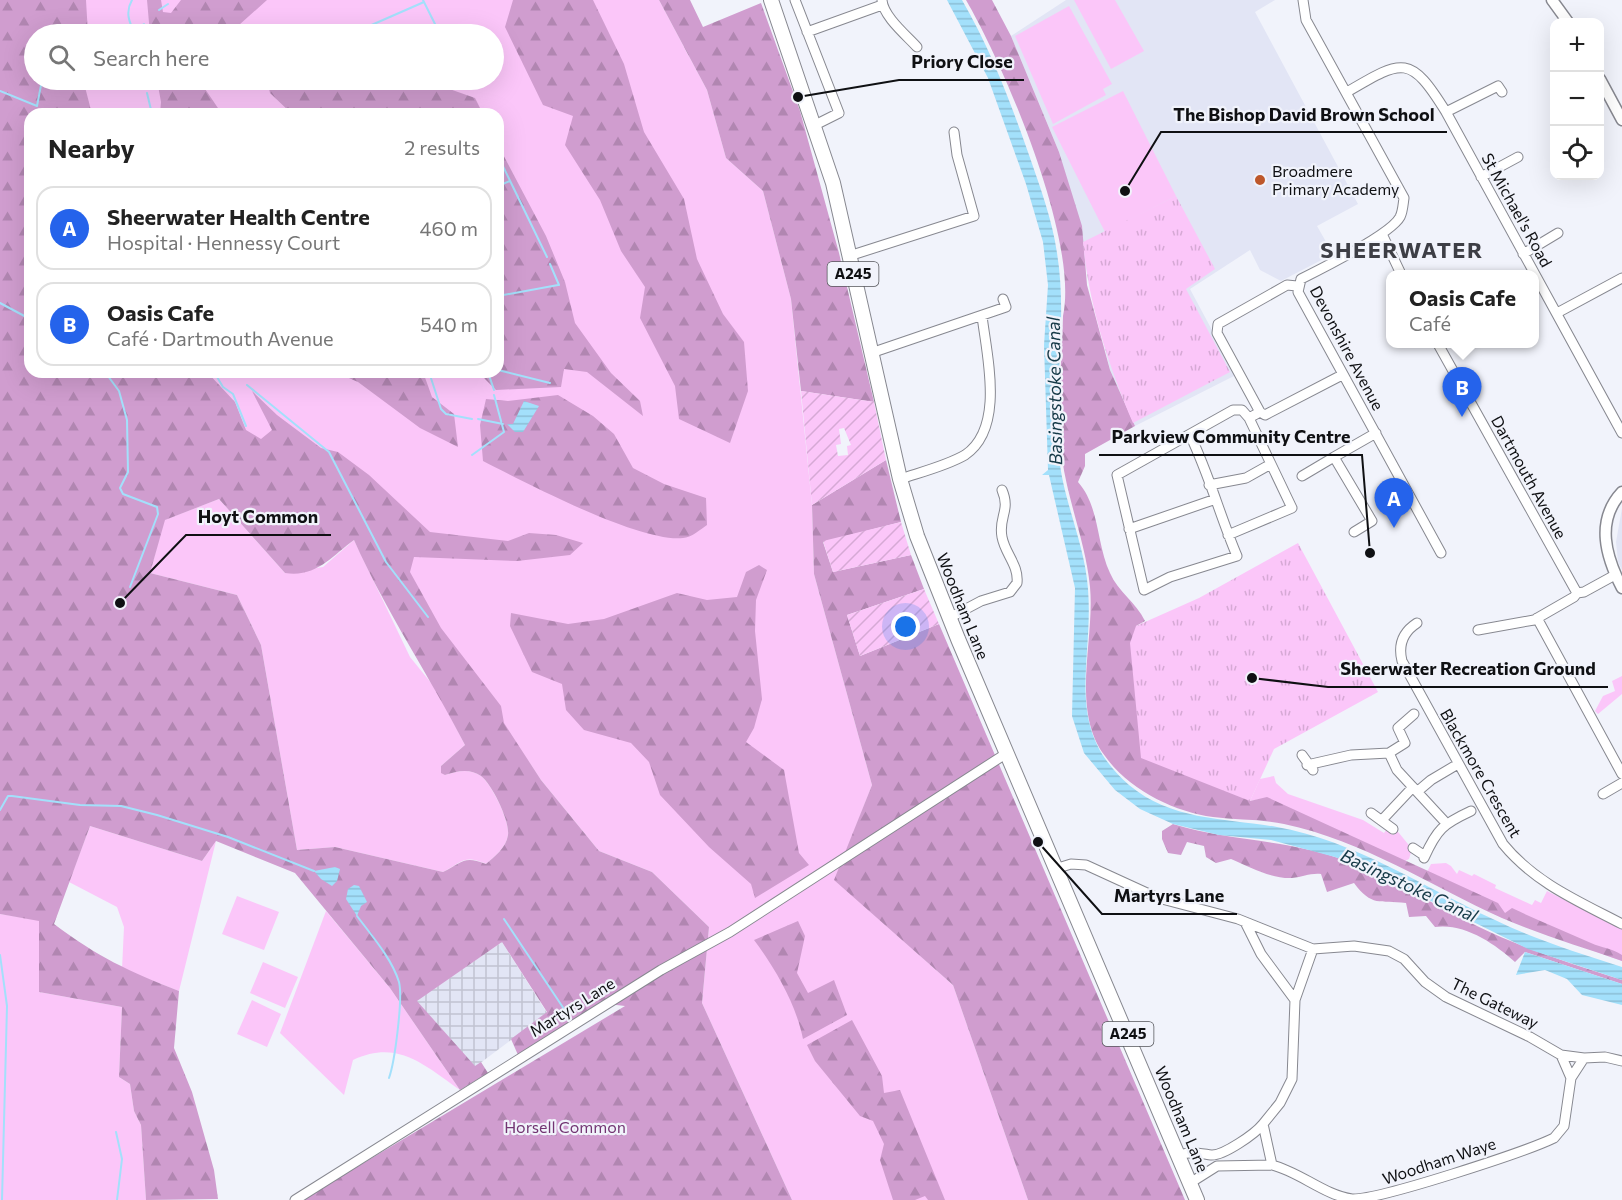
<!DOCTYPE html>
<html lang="en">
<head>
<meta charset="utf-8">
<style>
	body { margin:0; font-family:Commissioner,sans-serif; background:#f2f2f2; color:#222 }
	.controls { position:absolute; right:18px; top:18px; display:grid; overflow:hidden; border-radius:12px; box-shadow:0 6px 24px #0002 }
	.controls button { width:54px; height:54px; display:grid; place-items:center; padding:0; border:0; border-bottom:2px solid #e0e0e0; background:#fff; color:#222; font:30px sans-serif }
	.you { position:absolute; left:906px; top:627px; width:21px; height:21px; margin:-15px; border:4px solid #fff; border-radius:50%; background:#1a73e8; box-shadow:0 0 0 9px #1a73e833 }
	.badge { display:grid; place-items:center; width:39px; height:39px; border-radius:50%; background:#2563eb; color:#fff; font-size:20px; font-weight:700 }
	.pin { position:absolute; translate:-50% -50px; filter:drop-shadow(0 2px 3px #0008) }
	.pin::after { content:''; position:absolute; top:32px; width:21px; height:18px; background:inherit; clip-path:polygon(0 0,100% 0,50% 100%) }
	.popup { position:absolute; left:1386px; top:270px; width:153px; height:78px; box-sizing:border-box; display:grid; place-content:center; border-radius:12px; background:#fff; filter:drop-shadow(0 2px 4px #0005); font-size:20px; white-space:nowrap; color:#767676 }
	.popup b { font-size:22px; color:#222 }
	.popup::after { content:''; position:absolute; left:50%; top:100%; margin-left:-12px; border:12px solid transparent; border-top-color:#fff }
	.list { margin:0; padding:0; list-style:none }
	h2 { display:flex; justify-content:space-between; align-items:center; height:78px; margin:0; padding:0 24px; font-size:26px }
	h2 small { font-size:20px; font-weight:400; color:#767676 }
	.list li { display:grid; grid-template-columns:39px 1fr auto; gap:18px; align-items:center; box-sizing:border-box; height:84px; margin:0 12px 12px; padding:0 12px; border:2px solid #e0e0e0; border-radius:18px }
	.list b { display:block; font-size:22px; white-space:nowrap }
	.list p { margin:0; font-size:20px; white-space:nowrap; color:#767676 }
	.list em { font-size:20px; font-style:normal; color:#767676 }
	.icon { flex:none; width:33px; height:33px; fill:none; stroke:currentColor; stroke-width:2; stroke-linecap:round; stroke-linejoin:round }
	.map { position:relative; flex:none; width:1622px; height:1200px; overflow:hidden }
	.search { position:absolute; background:#fff; box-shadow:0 6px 24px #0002; left:24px; top:24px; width:480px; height:66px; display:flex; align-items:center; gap:15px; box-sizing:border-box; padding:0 21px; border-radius:33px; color:#767676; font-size:22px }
	.panel { position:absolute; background:#fff; box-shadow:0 6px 24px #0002; left:24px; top:108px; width:480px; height:270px; border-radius:18px }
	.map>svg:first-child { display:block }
</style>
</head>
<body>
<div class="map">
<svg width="1622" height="1200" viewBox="0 0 1622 1200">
	<defs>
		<pattern id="industrial-grid" width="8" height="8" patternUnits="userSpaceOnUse" patternTransform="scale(1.5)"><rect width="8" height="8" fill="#e2e5f5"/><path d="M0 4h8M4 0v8" fill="none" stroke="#c1c3d1"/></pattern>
		<pattern id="forest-firs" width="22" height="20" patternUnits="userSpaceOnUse" patternTransform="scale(1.5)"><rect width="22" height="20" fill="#d09dcf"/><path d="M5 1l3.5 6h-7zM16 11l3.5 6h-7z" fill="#b186b1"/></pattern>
		<pattern id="park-tufts" width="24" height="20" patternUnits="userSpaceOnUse" patternTransform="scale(1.5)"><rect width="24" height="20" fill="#fbc6f9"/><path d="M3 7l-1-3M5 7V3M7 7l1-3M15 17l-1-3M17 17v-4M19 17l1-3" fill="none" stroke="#d6a9d5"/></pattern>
		<pattern id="garden-furrows" width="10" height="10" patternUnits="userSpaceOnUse" patternTransform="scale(1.5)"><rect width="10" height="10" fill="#fbc6f9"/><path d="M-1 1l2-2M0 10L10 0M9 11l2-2" fill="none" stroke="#d6a9d5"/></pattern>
		<pattern id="water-rules" width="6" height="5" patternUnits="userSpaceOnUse" patternTransform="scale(1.5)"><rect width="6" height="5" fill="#a3e0fb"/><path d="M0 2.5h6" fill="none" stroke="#8bbfd6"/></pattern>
	</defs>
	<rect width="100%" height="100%" fill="#f1f3fb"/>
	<!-- built -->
	<path fill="#e2e5f5" d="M1066,0h209l-20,12 103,192 -41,22 16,28 -52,27 -21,-11 -10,-20 -60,39 46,86 -101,51 -25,-56 -51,-218 -48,-116z
		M1622,508v62l-4,-8 -2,-20z"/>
	<!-- industrial -->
	<path fill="url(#industrial-grid)" d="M502,942l45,71 -72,54 -59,-66z"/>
	<!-- grass -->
	<path fill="#fbc6f9" d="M72,0h587l48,90 19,68 37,33 28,108 21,206 2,69 58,211 -37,95 118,105 75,215h-236l-90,-197 7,-76 -57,-55 -53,-21 -58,-71 -219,-327 -67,-9 -91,-72h334v-258h-433l2,-34h427v-46h-425z
		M1074,0h41l29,51 -33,18z
		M1069,6l43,78 -9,5 3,6 -53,29 -38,-88z
		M1123,91l53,105 -71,36 -53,-105z
		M219,499l66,74 38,-6 31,-27 56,117 26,32 29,56 -24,21 4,9c12,-4 25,-7 36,1 11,9 29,45 27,59 -2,13 -13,21 -22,29 -23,-10 -24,-1 -43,8l-108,-25 -38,3 -36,-205 -24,-50 -87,-22 14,-53z
		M1622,676v18l-24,20 -3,-3 8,-15 12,-5 -3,-10z
		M1274,776l2,7 12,11 75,26 21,13 3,-4 6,6 4,-4 2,2 13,16 -3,10 -4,2 -5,-2 -133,-61 -17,3 10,-22z
		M90,826l112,35 14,-20 -37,150 -57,-22 2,-42 -7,-20 -48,-25z
		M1446,863l5,3 6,8 2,-4 13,6 2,-2 22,11 -1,3 37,17 3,-5 6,3 6,-12 75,38v32l-120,-43 -78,-40 7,-14z
		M237,896l42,16 -15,38 -42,-16z
		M326,911l64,77 70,102c-36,-25 -62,-51 -107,-30l-9,35 -64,-62z
		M0,914l39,6v72l83,15 -3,70 11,7 4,27 7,14 5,75h-146z
		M263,962l35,15 -13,31 -35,-15z
		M252,1000l29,14 -14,33 -30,-13z"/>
	<!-- forest -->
	<path fill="url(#forest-firs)" fill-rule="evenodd" d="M0,0h86l2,34h-54v46h51v7l7,27h-62v258h177l28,30 11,28 15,9 11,-9 -20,-39 25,24 44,33 17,4 31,23 61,57 78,9 21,-8 27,2 27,8 -13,12 -53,6 -103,-4 -4,15 31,56 60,78 3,17 37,57 58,71 53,21 57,55 -7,76 90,197h-490l323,-194 -26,-3 -81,52 -7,-16 36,-27 -45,-70 -85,59 58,65 6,-4 7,11 -28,17 -70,-102 -95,-115 -79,-32 -14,20 -112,-35 -36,98c44,33 74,47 125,67l-5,57 18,44 22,78 4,29 -72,1 -5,-75 -7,-14 -4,-27 -11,-7 3,-70 -83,-15v-71l-39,-7zM219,499l66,74c31,5 47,-17 69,-33 32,72 75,135 111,205l-24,21v7l4,2c12,-4 25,-7 36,1 11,8 29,45 27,59 -2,13 -13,21 -22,29 -23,-9 -24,-1 -43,8l-108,-25 -38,3 -36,-205 -24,-50 -87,-22 15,-53z
		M147,0h14l2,12 8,1 10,-13h86l-38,34h-79z
		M513,0h80l31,64 20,68 40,67 13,60 26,55 21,28 4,49 -18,52 -51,-24 -4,-33 -35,-68 5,-31 -24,-36 -21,-51 -35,-55 8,-29 -30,-11 -38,-78z
		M659,0h31l13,27 58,-24 39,108 39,142 35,149 -73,-11 -10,-92 -28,-108 -37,-33 -19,-68z
		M966,0h26l19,36 48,116 23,74 5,59 23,85 25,56 -50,28v12l-7,16c22,25 18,61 32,91 8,19 26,29 35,48l-9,5 114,175 17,-4 231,106 7,10 7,-5c27,13 53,23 79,35 11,5 21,5 31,12v6c-40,-14 -81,-26 -120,-43 -73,-33 -138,-77 -218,-94 -23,-5 -47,-4 -71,-7 -39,-5 -85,-28 -108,-61 -35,-46 -10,-116 -15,-169 -4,-43 -22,-85 -28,-129 -6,-46 0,-96 1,-142 16,-75 -58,-249 -97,-316z
		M157,80h42l23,34h-62l1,-12z
		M267,80h157l51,18 8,16h-191l-22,-21z
		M498,145l48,91 19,46 10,41 36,50 29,28 3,15 -56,-44 -23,-3 -3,18 -65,3 -14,-14v-4h16z
		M335,372h88l9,25 22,17 4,33 -38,-19 -62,-46z
		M558,395l35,21 21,18 19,34 31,16 42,14 1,27c-6,4 -16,13 -24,13 -43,5 -159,-56 -200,-77l-3,-36 6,-26 22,2z
		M886,460l15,62 -78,20 10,30 78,-17 13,34 -77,26 13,41 79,-32 246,576h-157l-75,-215 -119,-105 38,-95 -58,-211 -2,-69z
		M759,565l8,5 -11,30 -1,31 7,68 -8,29 -8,14 38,28 15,83 10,12 -54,33 -4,-14 -42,-37 -49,-52 -11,-33 -18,-19 -47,-13 -18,-20 -4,-26 -30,-12 -22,-46 1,-13 57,11 36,-5 73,-26 30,7 30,-3 9,-25z
		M1173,824c54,17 111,15 165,34 49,18 93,45 139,68 47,23 96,38 145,54v4l-97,-32 -10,10c-21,-19 -51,-39 -80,-35l-9,-11 -17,1 -3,-14c-27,-3 -34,4 -52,-20l-27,9 -6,-18c-11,-1 -18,3 -29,4 -20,1 -43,-11 -61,-19l-15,4 -10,-6 -2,-11 -17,-4 -6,13 -13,-2 -6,-14v-8z
		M798,921l7,15 -8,37 11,20 26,-13 13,35 -44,24c-7,-35 -28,-71 -49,-99z
		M852,1020l30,56 2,17 16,-3 45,110h-17l-3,-4 -10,4h-22l-13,-40 4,-16 -11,-23 -13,-5 -45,-55 -8,-16z"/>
	<!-- park -->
	<path fill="url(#park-tufts)" d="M1176,196l39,73 -29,20 44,83 -97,51c-25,-59 -44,-117 -50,-181z
		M1298,543l80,149 -104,57 -24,52 -109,-43 -11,-115 6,-17 63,-28z"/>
	<!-- garden -->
	<path fill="url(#garden-furrows)" fill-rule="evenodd" d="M801,391l73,11 12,58 -74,45zM844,428l7,17 -4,1 1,9 -10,1 -2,-11 5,-1 -2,-15z
		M901,522l10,33 -78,17 -10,-31z
		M924,589l15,35 -79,32 -13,-41z"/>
	<!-- water -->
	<path fill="url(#water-rules)" d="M947,0h15c29,50 48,101 67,155 11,32 23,64 28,98 11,67 -4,136 2,203 4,45 26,88 29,133 6,75 -26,138 41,196 43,36 96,33 148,42 79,14 146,60 218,93 41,20 84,33 127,47v13l-94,-31 -162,-80 -31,-12 -64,-17 -52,-5 -46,-11 -33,-15 -25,-19 -31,-37 -12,-37 3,-128 -26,-113h-7l6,-5 -4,-125 4,-60 -5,-43 -17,-58 -38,-106z
		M524,401l15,5 -16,26h-8l-8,-8h6z
		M335,867l5,2 -3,12 -5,5 -11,-7 -7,-8z
		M354,885l5,1 8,16 -6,4 -4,10 -11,-17 2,-10z
		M1525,952l97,32v21l-40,-10 -15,-16 -22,-9 -29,5z"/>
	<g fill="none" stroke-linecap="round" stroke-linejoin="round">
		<!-- stream -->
		<path stroke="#a3e0fb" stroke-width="2" d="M132,0c-7,12 -3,22 3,34
			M423,0l17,34
			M159,10l9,-6
			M129,34l15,-10
			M351,34l73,-32
			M145,80l1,9
			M0,91l37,15 5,-26
			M147,93l5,21
			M478,113v1
			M498,156l49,101
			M498,186l12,-5
			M550,264l9,21
			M498,296l60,-11
			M0,303l30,16
			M498,370l52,13
			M105,372l14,19 8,29 1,52 -8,16 3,6 34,13 1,7 -28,73
			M214,372l9,15 10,7 13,32
			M429,372l12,37 5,5 26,5
			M488,372l6,18
			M247,385l82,67 57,110 42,55
			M478,419l25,5
			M472,455l32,-23 -10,-37
			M0,810l8,-14h4l68,9 41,1 36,9 71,22 86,34
			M357,916c15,20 35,43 42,66 4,16 -4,79 -10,96
			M504,919l62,93
			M0,955l7,51 -5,194
			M116,1132l6,27 -5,41"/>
		<defs>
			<path id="minor" d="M795,0l44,113 -24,12
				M882,0c1,16 24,35 35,47
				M1303,0l3,20 98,178c-1,6 -1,13 -4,19 -9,17 -77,51 -99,62l-3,13 143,261
				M807,32l75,-27
				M1347,92c56,-33 63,-38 99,20l176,321
				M1446,112l52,-26 4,6
				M1481,177l37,-20
				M1383,236l18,38
				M1523,254l35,-21
				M849,256l125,-40 -17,-61 -3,-23
				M1297,286l-10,-1 -69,39 -1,9 43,79 5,3 77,-40
				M1557,313l65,-35
				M1438,344l139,249
				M871,353l135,-46 -3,-8
				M1190,435c19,39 30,81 47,121l-67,21 -26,13 -27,-115 116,-65h9l7,8 11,-6
				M1334,457l42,-24
				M1302,476l32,-19 38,64 -18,11
				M900,479c21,-7 46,-13 65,-24 40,-27 22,-98 17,-139
				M1209,485l37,-7 25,-14 -22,-46
				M1129,529l84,-29
				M1228,535l64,-27 -21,-44
				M949,618l32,-17 29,-9 7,-9c2,-18 -12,-29 -15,-46 -4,-20 9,-26 0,-47
				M1537,618l85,156
				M1417,623c-14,9 -19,22 -15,38l101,183c32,39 75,57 119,80
				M1478,630l56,-10 40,-23 3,-4 7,-1 31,-17
				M1389,753l8,17 49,53
				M1302,755l11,15
				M1307,765l44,-10 38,-2 16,-10 -7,-15 16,-14
				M1418,791l13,-11 27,-16
				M1603,794l19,-11
				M1371,813l22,16
				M1382,820l31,-33
				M1413,848l12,8
				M1424,858c13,-29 19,-34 47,-47
				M1058,868l13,-4 15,1 72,33 80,21 75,30 41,-3 35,5 15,8 21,23 21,15 84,40 31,18 23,3 21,-1 17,4
				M1245,922l16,32 34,46 -3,79 -12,24 -17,21 9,41c28,7 52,30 80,34 27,1 173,-47 202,-61l10,-12 7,-48 13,-20
				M1295,1000l18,-51
				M1561,1055l10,23
				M1179,1155c12,-4 19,-2 32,0 12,1 44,-21 52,-31
				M1190,1183l27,-17 55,-1
				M295,1200l366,-230 69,-38 277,-179"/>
			<path id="tertiary" d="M1552,0l16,22
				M1600,79l22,41
				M1622,492c-27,29 -16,65 0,96"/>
			<path id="primary" d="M771,0l62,183 67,296 17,57 41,103 239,561"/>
		</defs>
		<!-- minor casing -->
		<use href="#minor" stroke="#878890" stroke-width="11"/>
		<!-- tertiary casing -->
		<use href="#tertiary" stroke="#878890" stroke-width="13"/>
		<!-- primary casing -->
		<use href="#primary" stroke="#878890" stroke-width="16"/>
		<!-- minor -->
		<use href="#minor" stroke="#fff" stroke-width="9"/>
		<!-- tertiary -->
		<use href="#tertiary" stroke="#fff" stroke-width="10"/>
		<!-- primary -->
		<use href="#primary" stroke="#fff" stroke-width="14"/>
	</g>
	<!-- markers -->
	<circle fill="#bd572b" stroke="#f1f3fb" stroke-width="2" cx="1260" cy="180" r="6"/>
	<g text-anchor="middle" stroke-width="4.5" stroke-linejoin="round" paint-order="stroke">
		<!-- shield labels -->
		<g fill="#f1f3fb" stroke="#535459" stroke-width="1.5">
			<rect x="827.5" y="262" width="51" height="24" rx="4.5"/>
			<rect x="1102.5" y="1022" width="51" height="24" rx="4.5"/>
		</g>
		<g font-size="15" font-weight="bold" fill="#0f1013">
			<text x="853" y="279">A245</text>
			<text x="1128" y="1039">A245</text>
		</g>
		<!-- poi labels -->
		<g font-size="16" fill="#0f1013" stroke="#f1f3fb" text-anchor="start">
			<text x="1272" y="177">Broadmere<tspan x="1272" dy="18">Primary Academy</tspan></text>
		</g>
		<!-- street labels -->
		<g font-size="16" fill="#0f1013" stroke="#f1f3fb">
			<text transform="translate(1517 210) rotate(61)" y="6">St Michael's Road</text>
			<text transform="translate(1347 348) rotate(62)" y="6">Devonshire Avenue</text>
			<text transform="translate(1529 477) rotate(61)" y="6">Dartmouth Avenue</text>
			<text transform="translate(963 606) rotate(68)" y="6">Woodham Lane</text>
			<text transform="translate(1481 773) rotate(60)" y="6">Blackmore Crescent</text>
			<text transform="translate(1495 1003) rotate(26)" y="6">The Gateway</text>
			<text transform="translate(572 1007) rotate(-32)" y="6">Martyrs Lane</text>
			<text transform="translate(1182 1119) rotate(67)" y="6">Woodham Lane</text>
			<text transform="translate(1439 1161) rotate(-18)" y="6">Woodham Waye</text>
		</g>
		<!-- park labels -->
		<g font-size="16" fill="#723472" stroke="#f1f3fb">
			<text x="565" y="1133">Horsell Common</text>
		</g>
		<!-- water labels -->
		<g font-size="18" font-style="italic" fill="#153947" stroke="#f1f3fb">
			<text transform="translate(1055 391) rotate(-91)" y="6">Basingstoke Canal</text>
			<text transform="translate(1409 886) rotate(25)" y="6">Basingstoke Canal</text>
		</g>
		<!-- district labels -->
		<g font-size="22" font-weight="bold" letter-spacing="1.5" fill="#3d3e45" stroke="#f1f3fb">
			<text x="1402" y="258">SHEERWATER</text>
		</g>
	</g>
	<!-- callouts -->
	<path fill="none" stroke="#0f1013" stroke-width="2" d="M798 97L899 80H1024M1125 191L1161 132H1447M1370 553L1362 455H1099M120 603L186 535H331M1252 678L1328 687H1608M1038 842L1102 914H1237"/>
	<g fill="#0f1013" stroke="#f1f3fb" stroke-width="2">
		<circle cx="798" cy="97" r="6"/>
		<circle cx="1125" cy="191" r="6"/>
		<circle cx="1370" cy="553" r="6"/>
		<circle cx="120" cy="603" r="6"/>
		<circle cx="1252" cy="678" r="6"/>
		<circle cx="1038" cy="842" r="6"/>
	</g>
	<g font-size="18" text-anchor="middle" font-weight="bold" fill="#0f1013" stroke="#f1f3fb" stroke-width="4.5" stroke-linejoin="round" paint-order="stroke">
		<text x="962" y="68">Priory Close</text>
		<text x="1304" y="121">The Bishop David Brown School</text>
		<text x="1231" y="443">Parkview Community Centre</text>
		<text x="258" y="523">Hoyt Common</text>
		<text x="1468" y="675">Sheerwater Recreation Ground</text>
		<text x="1169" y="902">Martyrs Lane</text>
	</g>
</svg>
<div class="controls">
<button>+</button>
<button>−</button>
<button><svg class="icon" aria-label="locate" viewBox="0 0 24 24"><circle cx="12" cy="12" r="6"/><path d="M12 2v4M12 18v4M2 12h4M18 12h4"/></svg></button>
</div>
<div class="you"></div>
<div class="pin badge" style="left:1394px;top:528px">A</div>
<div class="pin badge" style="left:1462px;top:417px">B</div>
<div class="popup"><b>Oasis Cafe</b>Café</div>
<div class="search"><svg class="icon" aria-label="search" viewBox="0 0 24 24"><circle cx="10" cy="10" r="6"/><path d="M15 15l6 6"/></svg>Search here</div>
<section class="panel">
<h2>Nearby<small>2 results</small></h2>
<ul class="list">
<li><span class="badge">A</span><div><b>Sheerwater Health Centre</b><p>Hospital · Hennessy Court</p></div><em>460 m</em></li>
<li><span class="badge">B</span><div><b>Oasis Cafe</b><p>Café · Dartmouth Avenue</p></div><em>540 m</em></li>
</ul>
</section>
</div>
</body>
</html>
